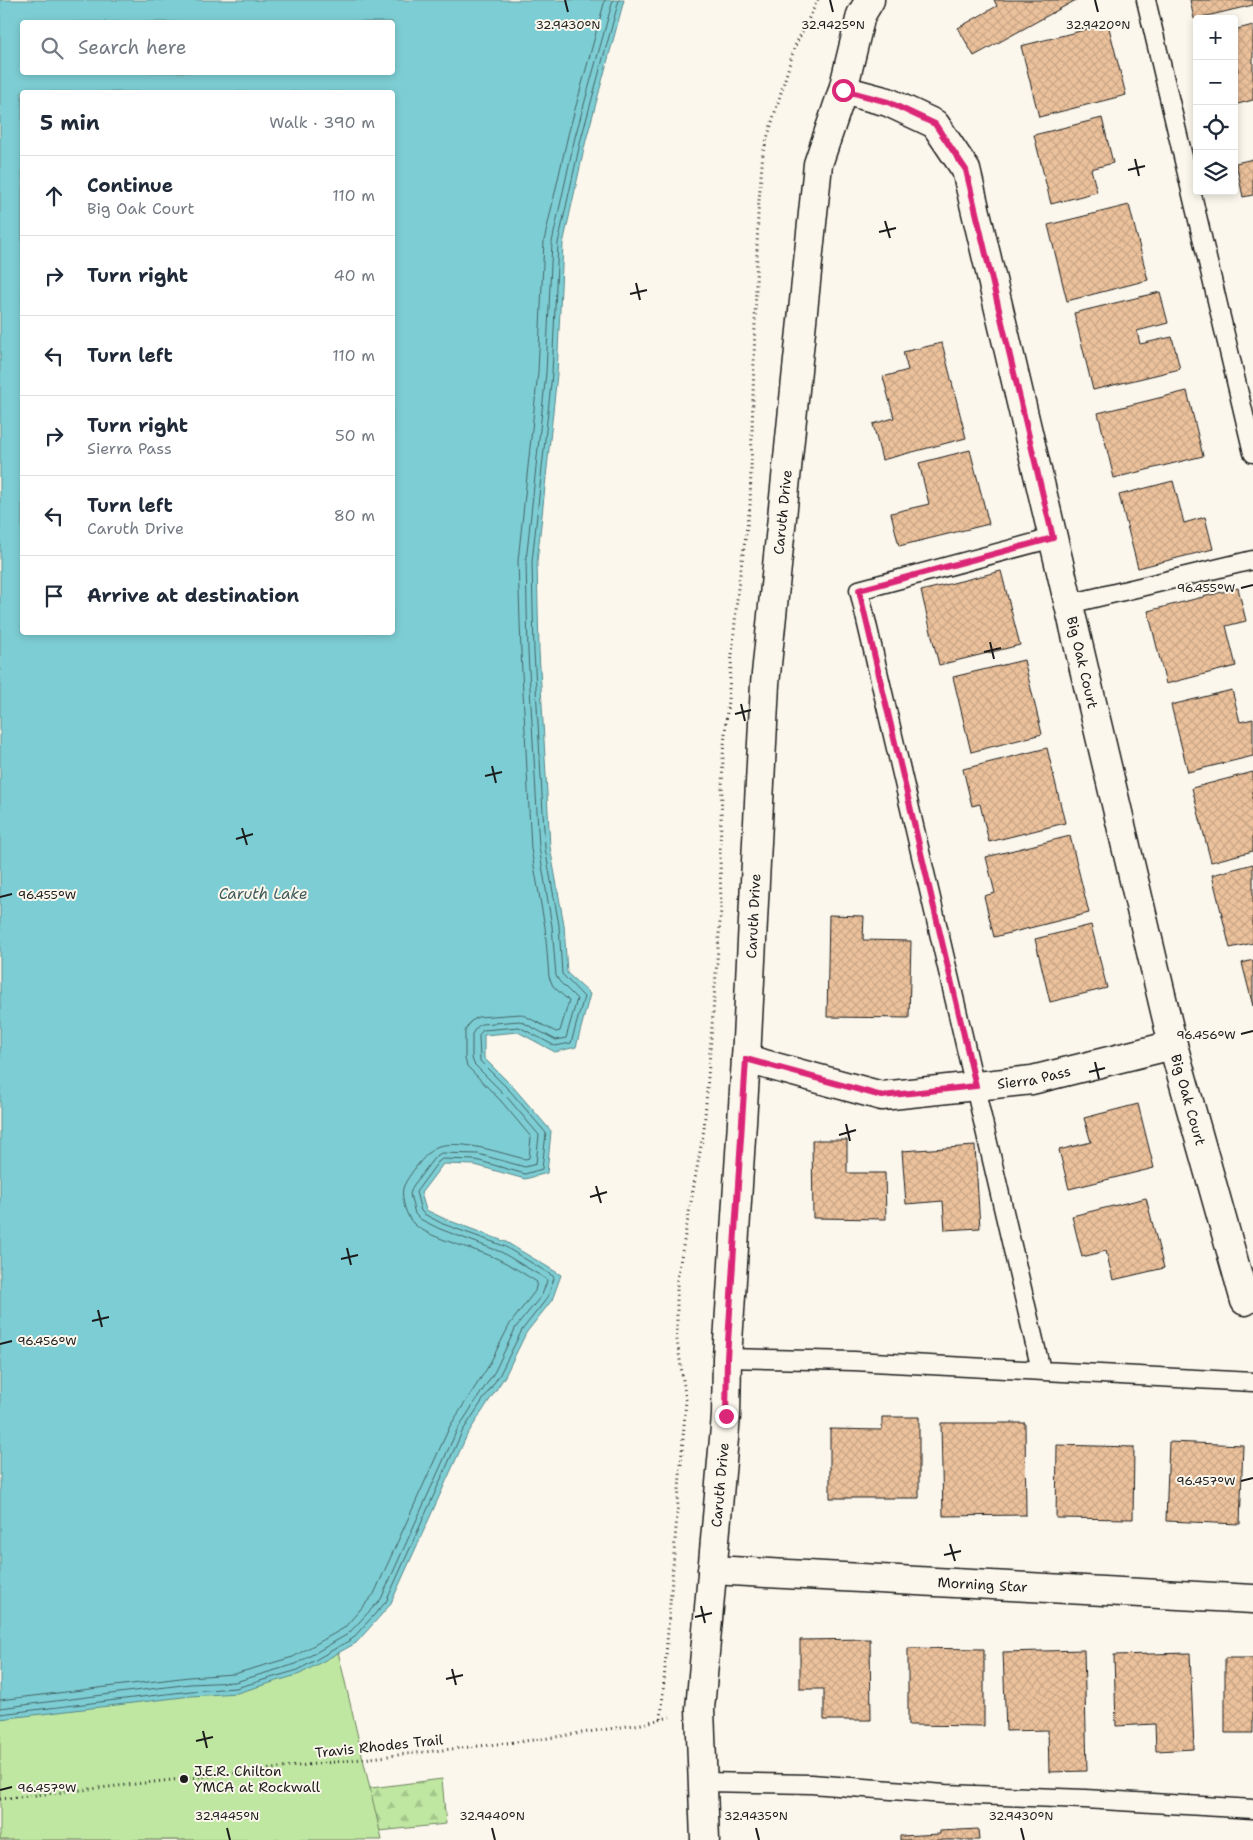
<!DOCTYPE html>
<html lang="en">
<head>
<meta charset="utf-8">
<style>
	body { margin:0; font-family:"Shantell Sans",sans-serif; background:#f2f2f3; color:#1f2937 }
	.controls { position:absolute; right:15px; top:15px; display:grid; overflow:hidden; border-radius:5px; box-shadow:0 2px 8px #0003 }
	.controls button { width:45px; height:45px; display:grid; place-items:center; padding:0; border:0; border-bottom:1px solid #e0e1e3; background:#fff; color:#1f2937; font:25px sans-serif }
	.stop { position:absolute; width:15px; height:15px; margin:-11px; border:4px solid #db2777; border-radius:50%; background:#fff }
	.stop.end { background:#db2777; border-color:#fff; box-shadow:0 1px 5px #0008 }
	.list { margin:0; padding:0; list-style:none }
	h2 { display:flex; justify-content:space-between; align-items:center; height:65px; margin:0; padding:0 20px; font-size:21px }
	h2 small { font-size:16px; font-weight:400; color:#747a83 }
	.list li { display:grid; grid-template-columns:32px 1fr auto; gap:15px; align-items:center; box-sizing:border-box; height:80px; padding:0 20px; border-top:1px solid #e0e1e3 }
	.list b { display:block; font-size:19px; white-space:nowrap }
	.list p { margin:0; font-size:16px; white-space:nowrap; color:#747a83 }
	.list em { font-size:16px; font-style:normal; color:#747a83 }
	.icon { flex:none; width:28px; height:28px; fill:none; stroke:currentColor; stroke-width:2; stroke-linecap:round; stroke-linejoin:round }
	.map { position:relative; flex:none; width:1253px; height:1840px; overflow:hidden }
	.search { position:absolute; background:#fff; box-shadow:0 2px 8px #0003; left:20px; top:20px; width:375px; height:55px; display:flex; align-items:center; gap:12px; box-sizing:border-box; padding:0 18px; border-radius:5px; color:#747a83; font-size:19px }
	.panel { position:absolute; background:#fff; box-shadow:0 2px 8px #0003; left:20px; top:90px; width:375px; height:545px; border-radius:5px }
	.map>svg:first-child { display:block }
</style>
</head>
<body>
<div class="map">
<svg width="1253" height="1840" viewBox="0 0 1253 1840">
	<defs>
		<pattern id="forest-firs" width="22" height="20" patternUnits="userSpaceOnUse" patternTransform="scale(1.25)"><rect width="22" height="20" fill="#bfe7a2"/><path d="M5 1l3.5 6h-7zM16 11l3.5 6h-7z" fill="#a4c68b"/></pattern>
		<pattern id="building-cross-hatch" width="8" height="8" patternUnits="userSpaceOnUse" patternTransform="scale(1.25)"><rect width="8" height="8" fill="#ecc29c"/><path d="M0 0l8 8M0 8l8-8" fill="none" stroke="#caa686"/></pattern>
	</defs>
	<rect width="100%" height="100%" fill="#fbf7ec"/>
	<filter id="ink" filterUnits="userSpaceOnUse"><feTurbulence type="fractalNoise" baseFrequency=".02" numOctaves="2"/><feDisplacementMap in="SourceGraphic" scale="10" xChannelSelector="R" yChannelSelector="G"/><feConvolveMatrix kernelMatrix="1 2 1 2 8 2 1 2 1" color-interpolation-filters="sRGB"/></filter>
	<g filter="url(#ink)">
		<!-- forest -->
		<path fill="url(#forest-firs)" stroke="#6e825f" d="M442,1779l4,45 -152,16h-294v-5z"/>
		<!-- pitch -->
		<path fill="#bfe7a2" stroke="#6e825f" d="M286,1609l46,17 50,214h-382v-123l260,-31z"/>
		<!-- water -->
		<path fill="#7dced4" stroke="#56878a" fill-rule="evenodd" d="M0,0h624l-38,140 -23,104 -6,130 -20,188 2,89 11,196 14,78 3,48 23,21 -14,53 -21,5 -37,-20 -34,3v23l30,30 37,43 -4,42 -22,6 -50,-14 -32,-1 -22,29 5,17 19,9 61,23 55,33 -9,25 -26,33 -21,43 -38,59 -77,170 -34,38 -56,31 -63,19 -46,3 -191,23zM22,22h370v50h-370zM22,92h370v540h-370z"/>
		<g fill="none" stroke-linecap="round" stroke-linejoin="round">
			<!-- shore -->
			<path stroke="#436366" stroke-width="1" d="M0,1700l189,-23 45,-3 59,-17 51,-29 30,-34 76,-168 38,-59 22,-43 25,-33 2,-9c-13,-8 -26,-17 -39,-23 -23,-11 -66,-19 -84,-35 -8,-7 -13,-26 -11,-36 3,-10 26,-40 36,-42 26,-6 61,7 86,13l4,-1 2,-21 -30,-36 -34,-35 -2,-7v-28l5,-9 8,-5 43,-3 35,18 4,-1 9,-30 -16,-15 -4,-9 -4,-50 -14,-78 -10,-197 -3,-91 20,-189 6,-131 24,-106 37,-135
				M0,1708l190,-24 45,-2 61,-18 52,-30 33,-35 76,-169 38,-59 21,-44 26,-32 5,-14 -1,-2 -45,-27 -61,-23 -20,-10 -5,-5 -5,-20 3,-8 21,-28 7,-5 37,1 47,13 11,-3 3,-29 -33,-39 -32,-32 -2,-6v-24l4,-6 5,-4 39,-3 36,19 10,-2 11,-39 -18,-18 -3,-5 -4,-50 -13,-79 -11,-195 -2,-91 20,-188 6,-131 23,-105 38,-137
				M0,1714l191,-23 45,-3 62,-18 54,-31 34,-37 76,-170 38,-58 22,-44 26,-33 6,-19 -1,-2 -49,-30 -61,-22 -19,-10 -3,-3 -5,-19 22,-30 4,-3 34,1 49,14 17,-5 4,-36 -35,-41 -31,-31 -1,-26 4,-5 36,-3 36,19 16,-3 13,-46 -22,-23 -3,-49 -14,-77 -11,-196 -2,-90 20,-188 6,-131 23,-104 38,-139"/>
		</g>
		<!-- building -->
		<path fill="url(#building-cross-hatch)" stroke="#1c1c1c" d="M994,0h82l-102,56 -16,-28 39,-22z
			M1190,0h63v5l-59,14z
			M1108,24l18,71 -87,22 -18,-71z
			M1253,25v75l-19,5v-33l4,-1 -4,-15v-26z
			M1102,118l11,45 -22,6 6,23 -46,12 -17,-69z
			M1253,159v36l-10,2 -7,-34z
			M1129,205l19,75 -81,21 -19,-76z
			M1160,292l8,31 -31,8 3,13 32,-7 8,32 -87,21 -19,-77z
			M942,343l24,95 -84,22 -9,-36 21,-6 -11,-41 25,-7 -5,-18z
			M1187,391l16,65 -89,22 -16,-65z
			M970,450l19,74 -90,22 -8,-33 38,-9 -10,-41z
			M1173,481l11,42 21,-6 8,32 -75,19 -19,-73z
			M1001,571l19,74 -81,20 -18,-74z
			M1238,588l8,33 -20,5 10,40 -70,18 -18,-73z
			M1024,660l18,74 -71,18 -18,-75z
			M1232,690l8,32 13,-3v37l-65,16 -17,-67z
			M1047,748l18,75 -76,19 -9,-38 -8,2 -9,-37z
			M1253,772v79l-42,11 -19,-74z
			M1070,836l19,77 -95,24 -10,-41 11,-3 -9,-36z
			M1253,864v79l-23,5 -18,-73z
			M829,915l35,1 -1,24 48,1 -2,77 -82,-1z
			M1091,925l16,63 -57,14 -15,-63z
			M1253,960v46l-11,-43z
			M1138,1104l16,64 -85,21 -10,-39 32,-8 -7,-24z
			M812,1140h35v33h38l1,46 -73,-1z
			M975,1146l5,82 -35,2 -2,-29 -37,3 -4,-53z
			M1146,1198l18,70 -51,12 -7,-29 -24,6 -10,-41z
			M882,1417h37v81h-89v-69l52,1z
			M941,1423h84l1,92 -83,1z
			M1169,1442l74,3 -3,79 -74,-3z
			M1057,1445l77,2 -1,72 -77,-1z
			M870,1639l1,81h-47v-31h-24v-49z
			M908,1648l76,1v77l-76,-1z
			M1084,1650l3,121 -38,1 -1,-42 -42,1 -3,-79z
			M1190,1653l4,96 -38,2 -1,-27 -39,2 -2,-71z
			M1225,1658h28v75h-28z
			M978,1829l1,11h-79v-4l40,-2v-3z"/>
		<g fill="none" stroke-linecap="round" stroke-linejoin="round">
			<defs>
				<path id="service" d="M1146,0l107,453
					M1069,604l184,-44
					M727,1358l127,3 399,21
					M1041,1370l-182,-780 194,-52
					M704,1782l107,2 134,10 140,5 168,10"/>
				<g id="minor">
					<path id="s1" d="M843,90l45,12 47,22 31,46 207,875 72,256"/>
					<path id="s2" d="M746,1059l136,37 150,-16 141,-35"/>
					<path id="s3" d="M712,1570l541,29"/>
				</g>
				<g id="tertiary">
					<path id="s4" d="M705,1840l-5,-131 26,-293 1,-58 19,-299 19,-375 53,-520 25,-74 18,-75 9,-15"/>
				</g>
			</defs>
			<!-- service casing -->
			<use href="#service" stroke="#1c1c1c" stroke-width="21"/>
			<!-- minor casing -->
			<use href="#minor" stroke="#1c1c1c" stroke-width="31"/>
			<!-- tertiary casing -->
			<use href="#tertiary" stroke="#1c1c1c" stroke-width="31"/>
			<!-- path -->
			<path stroke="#1c1c1c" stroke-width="3" stroke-dasharray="1 4" stroke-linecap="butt" d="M661,1719l25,-319 -9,-60v-60l27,-151 17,-220 -1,-56 3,-97 15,-168 12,-82 8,-293 5,-61 32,-106 23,-46
				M0,1799l542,-60 99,-15 29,-7"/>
			<!-- service -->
			<use href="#service" stroke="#fbf7ec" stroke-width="18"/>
			<!-- minor -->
			<use href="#minor" stroke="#fbf7ec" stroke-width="28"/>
			<!-- tertiary -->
			<use href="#tertiary" stroke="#fbf7ec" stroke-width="28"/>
		</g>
	</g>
	<g fill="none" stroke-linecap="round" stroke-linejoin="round" filter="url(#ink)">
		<!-- route -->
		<path stroke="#db2777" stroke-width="6" d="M726,1416l1,-58 19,-299 136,37 94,-10 -117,-496 194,-52 -87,-368 -31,-46 -47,-22 -45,-12"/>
	</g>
	<!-- ticks -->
	<path fill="none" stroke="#1c1c1c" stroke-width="2" d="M565,0l3,12M830,0l3,12M1095,0l3,12M1135,159l4,17M1128,170l17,-4M885,221l5,17M879,232l17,-4M636,283l4,17M630,294l17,-4M1241,588l12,-3M990,642l4,17M984,652l17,-4M741,704l4,17M735,714l16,-4M492,766l4,17M485,776l17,-4M242,828l5,17M236,839l17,-5M0,897l12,-3M1241,1034l12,-3M1095,1062l4,17M1089,1072l16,-4M846,1124l4,17M839,1135l17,-5M596,1186l5,17M590,1197l17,-5M347,1248l4,17M341,1259l17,-4M98,1310l4,17M92,1321l17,-4M0,1344l12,-3M1241,1481l12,-3M950,1544l5,17M944,1555l17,-4M701,1606l4,17M695,1617l17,-4M452,1669l4,16M446,1679l17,-4M203,1731l4,17M196,1741l17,-4M0,1790l12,-3M227,1828l3,12M492,1828l3,12M756,1828l3,12M1021,1828l3,12"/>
	<!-- markers -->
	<circle fill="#1c1c1c" stroke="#fbf7ec" stroke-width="2" cx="184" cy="1779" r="5"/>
	<g text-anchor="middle" stroke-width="4" stroke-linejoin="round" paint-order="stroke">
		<!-- street labels -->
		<g font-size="14" fill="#1c1c1c" stroke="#fbf7ec">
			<text dy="5" stroke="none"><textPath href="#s4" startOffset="1331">Caruth Drive</textPath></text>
			<text dy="5" stroke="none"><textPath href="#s1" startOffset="660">Big Oak Court</textPath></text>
			<text dy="5" stroke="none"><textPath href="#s4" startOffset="926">Caruth Drive</textPath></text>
			<text dy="5" stroke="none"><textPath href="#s2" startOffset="294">Sierra Pass</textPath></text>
			<text dy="5" stroke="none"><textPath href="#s1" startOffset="1110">Big Oak Court</textPath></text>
			<text dy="5" stroke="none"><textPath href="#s4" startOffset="356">Caruth Drive</textPath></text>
			<text dy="5" stroke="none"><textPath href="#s3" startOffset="271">Morning Star</textPath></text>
			<text transform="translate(379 1746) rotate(-6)" y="5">Travis Rhodes Trail</text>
		</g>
		<!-- poi labels -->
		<g font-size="14" fill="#1c1c1c" stroke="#fbf7ec" text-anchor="start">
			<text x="194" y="1776">J.E.R. Chilton<tspan x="194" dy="16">YMCA at Rockwall</tspan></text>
		</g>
		<!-- water labels -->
		<g font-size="15" font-style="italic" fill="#3e5a5c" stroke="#fbf7ec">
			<text x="263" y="899">Caruth Lake</text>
		</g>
	</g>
	<g font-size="12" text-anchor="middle" fill="#1c1c1c" stroke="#fbf7ec" stroke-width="4" stroke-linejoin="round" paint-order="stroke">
		<text x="568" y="29">32.9430°N</text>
		<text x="833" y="29">32.9425°N</text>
		<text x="1098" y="29">32.9420°N</text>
		<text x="1206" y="592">96.455°W</text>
		<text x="47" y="899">96.455°W</text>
		<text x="1206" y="1039">96.456°W</text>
		<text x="47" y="1345">96.456°W</text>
		<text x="1206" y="1485">96.457°W</text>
		<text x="47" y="1792">96.457°W</text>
		<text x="227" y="1820">32.9445°N</text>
		<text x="492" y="1820">32.9440°N</text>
		<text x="756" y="1820">32.9435°N</text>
		<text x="1021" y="1820">32.9430°N</text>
	</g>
</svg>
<div class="controls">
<button>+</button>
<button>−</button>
<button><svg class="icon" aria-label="locate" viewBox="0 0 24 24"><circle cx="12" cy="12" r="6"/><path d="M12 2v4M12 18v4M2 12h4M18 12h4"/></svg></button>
<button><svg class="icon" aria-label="layers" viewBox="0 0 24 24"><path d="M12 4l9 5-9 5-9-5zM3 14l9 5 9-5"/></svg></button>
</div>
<div class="stop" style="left:843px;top:90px"></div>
<div class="stop end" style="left:726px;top:1416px"></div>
<div class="search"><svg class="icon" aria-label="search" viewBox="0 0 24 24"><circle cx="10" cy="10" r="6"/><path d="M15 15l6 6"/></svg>Search here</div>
<section class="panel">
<h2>5 min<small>Walk · 390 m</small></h2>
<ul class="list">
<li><svg class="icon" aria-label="ahead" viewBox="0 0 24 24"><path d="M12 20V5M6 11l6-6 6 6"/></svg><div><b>Continue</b><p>Big Oak Court</p></div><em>110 m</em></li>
<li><svg class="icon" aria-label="right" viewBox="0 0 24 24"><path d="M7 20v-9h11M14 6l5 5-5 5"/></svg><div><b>Turn right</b></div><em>40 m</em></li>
<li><svg class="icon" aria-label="left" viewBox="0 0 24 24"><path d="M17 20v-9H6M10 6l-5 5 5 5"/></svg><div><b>Turn left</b></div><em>110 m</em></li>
<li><svg class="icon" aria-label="right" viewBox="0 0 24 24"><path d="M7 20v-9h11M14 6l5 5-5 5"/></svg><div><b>Turn right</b><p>Sierra Pass</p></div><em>50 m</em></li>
<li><svg class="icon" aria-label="left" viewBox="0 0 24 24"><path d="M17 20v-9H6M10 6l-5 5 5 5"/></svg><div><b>Turn left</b><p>Caruth Drive</p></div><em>80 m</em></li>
<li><svg class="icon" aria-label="arrive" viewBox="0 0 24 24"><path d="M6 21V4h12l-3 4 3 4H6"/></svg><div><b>Arrive at destination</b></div></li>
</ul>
</section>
</div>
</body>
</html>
